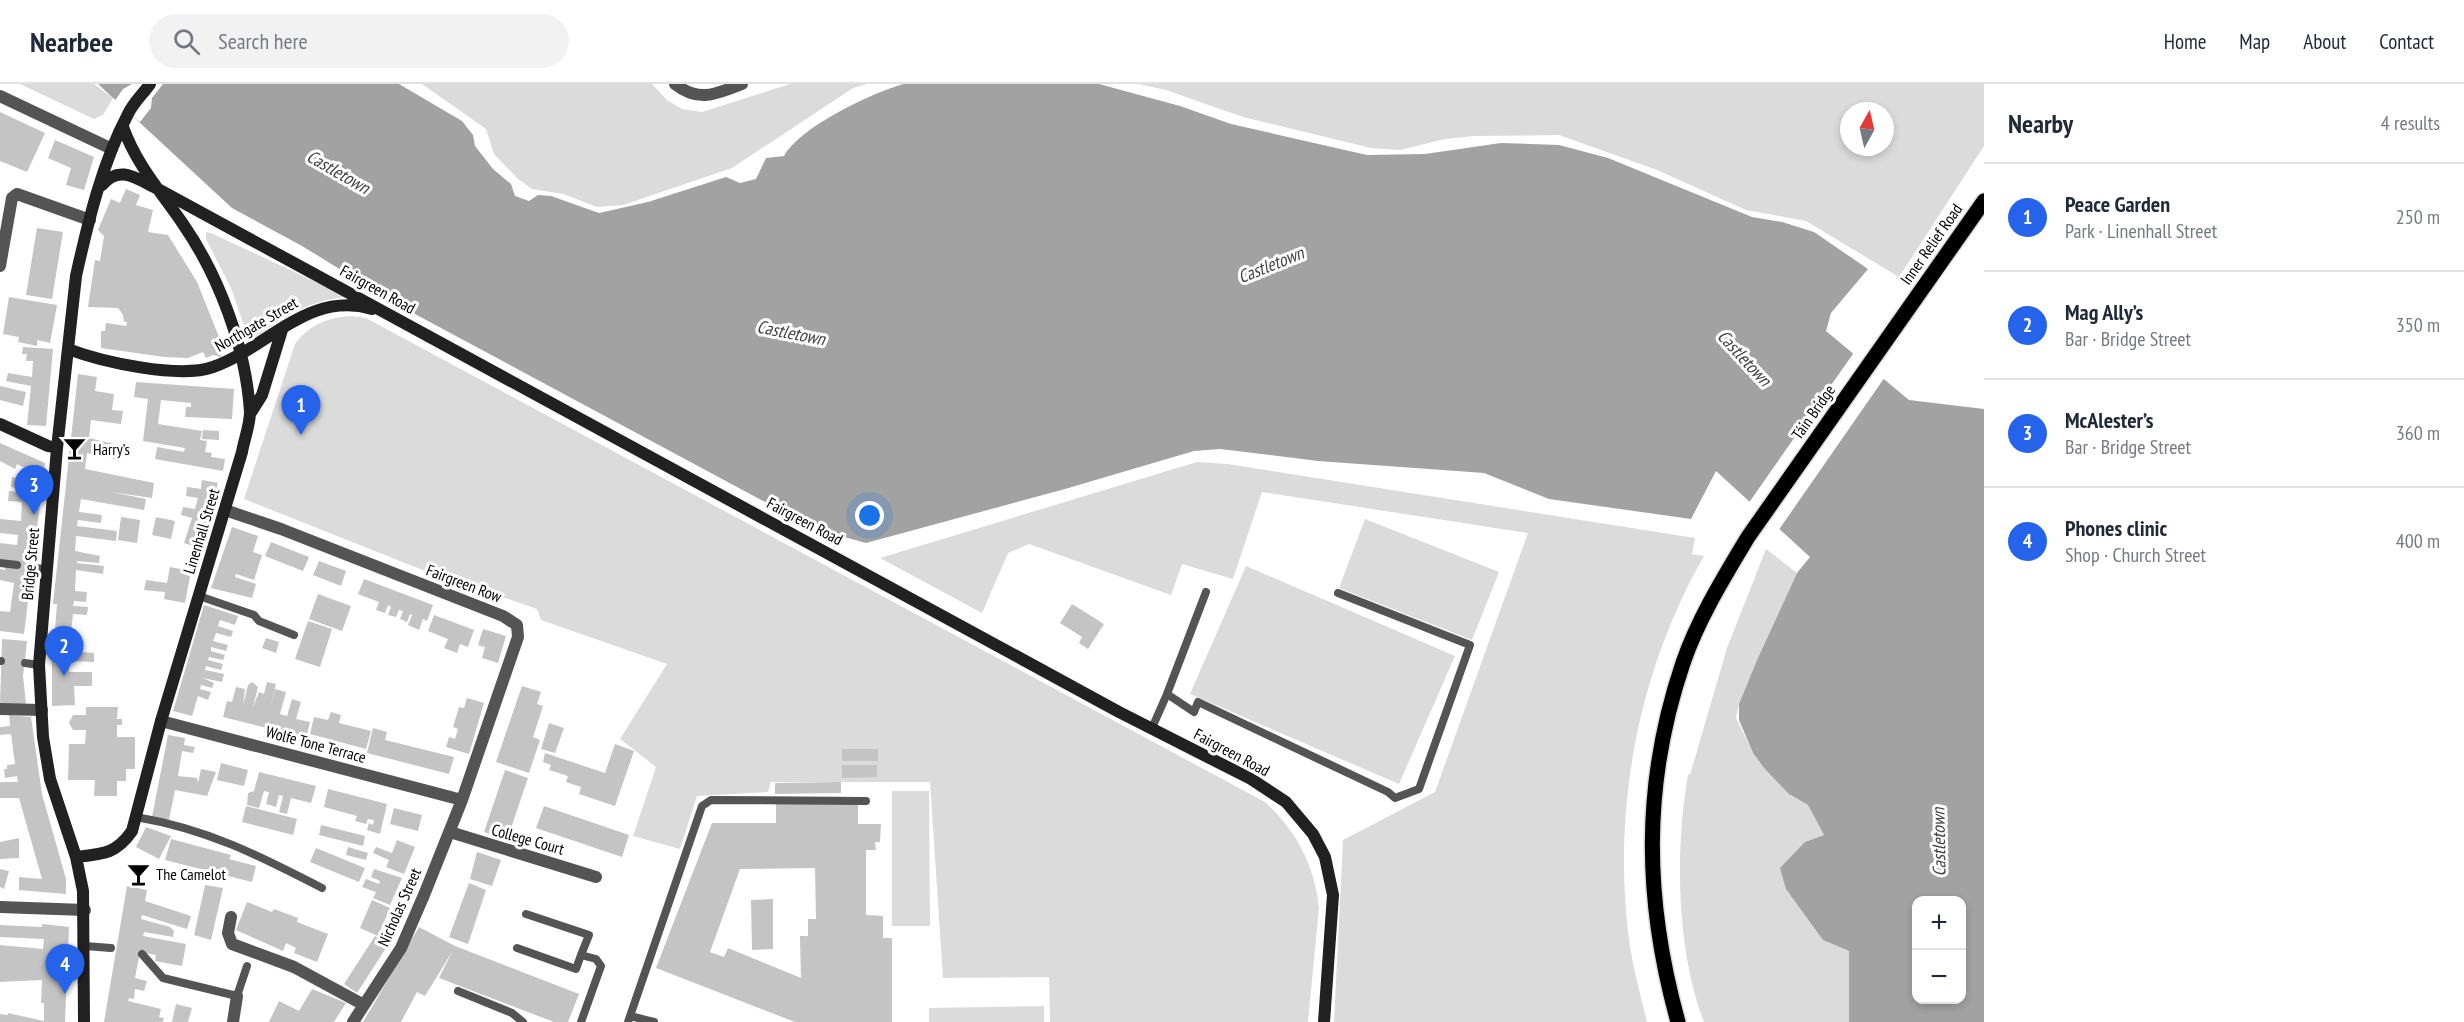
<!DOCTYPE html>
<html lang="en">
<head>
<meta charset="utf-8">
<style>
	body { margin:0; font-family:"PT Sans Narrow",sans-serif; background:#f2f2f3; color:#1f2937 }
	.controls { position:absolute; right:18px; bottom:18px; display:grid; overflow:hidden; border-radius:12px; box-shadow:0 3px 9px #0003 }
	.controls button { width:54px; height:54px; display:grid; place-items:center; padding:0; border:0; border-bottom:2px solid #e0e1e3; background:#fff; color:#1f2937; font:30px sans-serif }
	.compass { position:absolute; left:1840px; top:18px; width:54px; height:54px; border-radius:50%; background:#fff; box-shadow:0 3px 9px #0003; rotate:8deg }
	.you { position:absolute; left:870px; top:432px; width:21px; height:21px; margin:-15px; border:4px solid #fff; border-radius:50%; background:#1a73e8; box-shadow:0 0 0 9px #1a73e833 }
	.badge { display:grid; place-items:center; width:39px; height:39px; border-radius:50%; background:#2563eb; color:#fff; font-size:20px; font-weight:700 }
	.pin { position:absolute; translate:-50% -50px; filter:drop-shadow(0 2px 3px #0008) }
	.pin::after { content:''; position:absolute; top:32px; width:21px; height:18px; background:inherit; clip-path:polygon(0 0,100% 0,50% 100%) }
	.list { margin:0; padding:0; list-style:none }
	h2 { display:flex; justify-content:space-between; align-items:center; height:78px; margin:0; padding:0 24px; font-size:26px }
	h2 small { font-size:20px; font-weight:400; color:#747a83 }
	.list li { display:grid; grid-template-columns:39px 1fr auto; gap:18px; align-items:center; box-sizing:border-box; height:108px; padding:0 24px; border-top:2px solid #e0e1e3 }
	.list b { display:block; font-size:22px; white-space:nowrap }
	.list p { margin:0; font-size:20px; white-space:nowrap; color:#747a83 }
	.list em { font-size:20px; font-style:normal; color:#747a83 }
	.icon { flex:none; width:33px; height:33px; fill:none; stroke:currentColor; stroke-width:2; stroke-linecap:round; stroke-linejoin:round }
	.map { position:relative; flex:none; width:1984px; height:938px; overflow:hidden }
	header { display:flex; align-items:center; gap:36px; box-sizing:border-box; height:84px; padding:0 30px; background:#fff; border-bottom:2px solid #e0e1e3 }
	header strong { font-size:28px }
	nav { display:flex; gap:33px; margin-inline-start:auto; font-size:21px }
	.search { width:420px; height:54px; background:#f2f2f3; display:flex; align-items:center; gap:15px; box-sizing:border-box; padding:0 21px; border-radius:33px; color:#747a83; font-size:22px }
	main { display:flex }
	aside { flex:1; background:#fff }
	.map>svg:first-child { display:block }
</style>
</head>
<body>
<header>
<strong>Nearbee</strong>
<div class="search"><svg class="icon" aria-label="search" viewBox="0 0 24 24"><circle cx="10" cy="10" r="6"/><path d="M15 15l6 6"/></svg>Search here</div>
<nav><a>Home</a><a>Map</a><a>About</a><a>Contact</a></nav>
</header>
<main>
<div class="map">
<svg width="1984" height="938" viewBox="0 0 1984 938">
	<rect width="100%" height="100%" fill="#fff"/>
	<!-- green -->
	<path fill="#dbdbdb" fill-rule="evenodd" d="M20,0h74l19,14 -10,17 -9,4z
		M422,0h230l15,16 15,9 20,3 88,-28h77l-14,4 -121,80 -109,37 -26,2 -34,-13 -31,-5 -14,-10 -24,-25 -8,-25z
		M1139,0h845v62l-85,131 -93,-56 -60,-11 -89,-40 -98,-35 -85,1 -29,3 -45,11 -29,-2 -128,-31 -77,-27zM1849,27h36v36h-36z
		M206,148l5,1 137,64c-43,4 -60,19 -95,41l-7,-7 -15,-43 -25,-49z
		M352,232l14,2 899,484c31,28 50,64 54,106l-11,114h-258l-1,-45 -106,1 -13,-196h-159l-3,10 -71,4 -17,53 -47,-13 23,-69 -36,-28 47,-75 -126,-44 -4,-11 -31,-11h-13l-249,-99 51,-155c14,-19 33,-27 57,-28z
		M1197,378l31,2 467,74 -3,16 12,2c-67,117 -93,258 -74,391 4,25 11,50 17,75h-313l9,-182 92,-48 93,-259 -266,-41 -29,87 -51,-15 -11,31 -142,-51 -21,9 -26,60 -102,-55z
		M1365,435l134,53 -27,68 -133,-52z
		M1766,465l31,24 -40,87 -18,44 -3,14 17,35 11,15 28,28 16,9 16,30 -19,7 18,98 26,11v71h-145c-28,-73 -29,-172 -16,-248l2,1 37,-127z
		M1246,482l209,90 -56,128 -209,-90z
		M892,707h37l1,135h-38z
		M1044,922v16h-115v-14z"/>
	<!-- water -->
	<path fill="#a2a2a2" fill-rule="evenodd" d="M98,0h301l63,37 11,14 2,11 18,23 18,15 4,12 14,5 9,-6 13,1 48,17 49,-11 78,-25 14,6 16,-4 10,-21 18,-2c16,-29 89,-64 120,-72h195l81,22 51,18 136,31 58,-1 76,-11 58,2 49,13 144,59 30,5 32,10 54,37 -37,44 -5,18 83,69 75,9v613h-135v-71l-26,-11 -37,-51 -6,-21 25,-26 19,-7 -16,-30 -19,-11 -25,-26 -11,-15 -14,-33v-16l18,-44 40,-87 13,-16 -94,-86 -25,48 -142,-20 -65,-26 -166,-12 -98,-12 -26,2 -129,38 -199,54 -50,-14 -36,-19 -380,-204 -98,-60 -70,-38zM1916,816h46v100h-46z"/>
	<!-- pier -->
	<path fill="#fff" d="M132,0h31l-11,14 -1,10 -11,14 -26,-20 9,-13z
		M1855,267l30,26 -107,154 -30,-27z"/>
	<!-- building -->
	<path fill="#c4c4c4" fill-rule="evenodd" d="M0,28l45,21 -18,39 -27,-11z
		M55,56l39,17 -10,33 -18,-5 5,-17 -23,-10z
		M126,105l14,6 -4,10 17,5 -5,22 20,3 29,47 24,60 -5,3 2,5 4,1 -1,6 -8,-2 -7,3 -3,-6 -15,6 -24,-1 -63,-9v-17h4l1,-8 20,3 1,-4h-3l-1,-7 -5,-7 -30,-1 7,-47 5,1 4,-25 -6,-6 13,-31 9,4z
		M37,144l26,4 -11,67 -26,-4z
		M9,213l48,8 -7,38 -13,-3v6l-19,-4 1,-5 -16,-3z
		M23,263l30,2 -7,77 -19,-1 4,-39 -25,-5 2,-8 24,4 1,-16h-7l1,-7h-5z
		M78,290l19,3 -2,14 19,3 -2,16 11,1 -2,13 -30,-4 -2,18 29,7 -3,14 -28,-6 -2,16 69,14 -2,15 -41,-6 35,7 -2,11 -63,-11 -2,13 23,3 -1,8 -23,-3 -1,6 40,5 -1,10 -40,-5 -1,15 25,5 -1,7 -22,-2v2l27,3 -1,8 -27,-4 -1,21 12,1 -1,10 -12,-1 -1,5 15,1 -1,8 -14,-1 -4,37 25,2v9l-25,-1v11h23v14h-18l1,19 -23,1v-76h14l-11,-1 2,-25h-4z
		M136,298l98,7 -2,30 -47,-2 1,-10h5v-4l-30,-3 -3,24 44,7 -2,9 7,1 -2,11 7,1 -1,4 14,2 -2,12 -68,-12 2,-12 27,5 1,-4 -42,-7 5,-42 -14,-2z
		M0,302l26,6 -3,14 -23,-6z
		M203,346l16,1v9l-17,-1z
		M0,359l45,20 -21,171 -24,-3v-20l10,1 4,-29 -14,-3v-11l5,1v-3l-5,-7v-17l17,2 1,-10 -18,-2v-14l21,2 1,-19 -14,-1 1,-10 12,1 1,-3 -11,-2 1,-10 11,2 2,-11 -8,-4 -2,5 -15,-8z
		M202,396l16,3 -19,65 -15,-5 8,-25 -11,-3 2,-8 12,2 3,-11 -12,-2 1,-9 14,2z
		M121,433l19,3 -3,23 -19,-3z
		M156,433l19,4 -4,18 -19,-4z
		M232,443l26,9 -5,16 9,3 -8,25 -18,-6 -1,3 21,7 -4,14 -41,-10z
		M271,458l38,15 -6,14 -38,-15z
		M319,477l27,10 -5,15 -28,-11z
		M170,483l21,4 -6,32 -21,-4 1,-7 -21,-2 2,-10 21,3z
		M364,495l69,26 -6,16 -4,-2 -4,11 -11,-5 4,-10 -2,-1 -3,8 -7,-3 3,-8 -4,-1 -3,7 -8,-2 3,-8 -3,-2 -3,8 -9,-3 3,-8 -21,-8z
		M318,510l33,12 -9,25 -33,-12z
		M1072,520l32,20 -16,25 -9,-6 3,-6 -22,-14z
		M204,521l34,11 -3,9 -15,-5 -2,6 15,5 -2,6 -15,-4 -3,8 15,4 -2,6 -15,-4v4l14,4 -2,5 -14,-3 -1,3 15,4 -2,6 -15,-4 -1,4 19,4 -2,8 -19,-4 11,5 -2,5 -11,-3 -1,4 11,3 -3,8 -10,-4 -6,20 -19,-5z
		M434,531l40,15 -6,17 -8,-3 -3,9 -13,-5 4,-9 -20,-8z
		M308,537l24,8 -12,38 -25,-8z
		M483,545l23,7 -8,27 -16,-5 3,-11 -7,-2z
		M266,554l13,4 -3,11 -14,-5z
		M2,555l25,2 -4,35 3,27 -2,2h-24z
		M252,598l6,5 -5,20 6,-15 5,2 3,-12 9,2 -7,27 6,-22 11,3 -6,22 7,2 5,-17 9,3 -5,17 14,3 -4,16 -83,-21 4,-16 5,1 4,-15 9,2 -2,16 5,-20z
		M522,602l19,6 -4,12 6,2 -10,31 7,3 -11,33 -33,-11z
		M467,614l17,5 -15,51 -23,-7 3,-10 6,2 3,-10 -5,-2 6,-20 5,1z
		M86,623h32l-1,12h5v6h-5v12h18v32h-9v12h-9v15h-23l1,-16h-27l1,-36h16l1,-14h-13l-4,-7 4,-8h13z
		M331,628l10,3 -2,8 32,8 -5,18 -56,-15 4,-17 14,3z
		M9,631l22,2 11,77 24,85v15l-47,-4v-13l23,2 -23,-81h-19v-16h18l-1,-6 -12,2 -1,-9h3v-4l8,-1 -4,-30 -11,1v-8l10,-1z
		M549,639l15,5 -9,25 -14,-4z
		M373,644l14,4 -2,8 69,17 -5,17 -82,-21z
		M168,651l17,3 -1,7 11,2 -2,6 -11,-2 -4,25 19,2 1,5 3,-14 15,3 -9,24 -32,-6 -6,30 -17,-3z
		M615,660l19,7 -19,55 -36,-12 2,-7 -15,-5 2,-6 -19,-6 2,-5 -8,-3 2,-9 60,20z
		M842,665h36v12h-36z
		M221,679l27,7 -4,16 -27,-6z
		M842,681h35v12l-35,1z
		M505,686l23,8 -21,62 -23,-8z
		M259,688l57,14 -5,17 -20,-5 -4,16 -8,-2 4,-16 -4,-1 -3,12 -10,-3 3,-12 -5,-1 -5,17 -12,-3 1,-12 6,-2z
		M841,698v11l-66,1v-11z
		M328,705l59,15 -7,30 -13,-4 2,-7 4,2 1,-5 -6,-1 -2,5 -11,-3 2,-5 -33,-9z
		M776,720h82v20h23l-1,18h-5l1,8h-10v65l17,1v22h9v84h-97l-139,-54 56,-145h64zM815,784l1,51h-8v17h-8l1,42 -73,-30 -4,9 -14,-5 30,-83z
		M246,722l51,13 -4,16 -51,-13z
		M544,722l85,29 -7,22 -86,-29z
		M394,724l28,7 -4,16 -28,-7z
		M321,741l44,11 -2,10 -44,-11z
		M146,743l25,9 -12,23 -23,-12z
		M19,754v20l-19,1v-17z
		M171,755l60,16 -2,4 27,7 -4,16 -87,-22z
		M397,756l18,7 -11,27 -18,-7 3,-7 -16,-7 3,-6 16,6z
		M348,763l20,6 -2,7 -20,-5z
		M316,764l49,20 -6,14 -49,-20z
		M477,768l24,8 -9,26 -22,-7z
		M0,785l9,2 -5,18 -4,-2z
		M374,785l28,9 -12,27 -17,-7 3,-6 -14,-5 4,-8 13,5 1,-3 -9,-4z
		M469,799l17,7 -18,54 -19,-7z
		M205,801l18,3 -12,52 -17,-5z
		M127,802l20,4 -2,11 46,15 -4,13 -45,-14 -1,4 29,8 4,4 -1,6 -29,-5 -1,4 43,8 -4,22 -27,-5 1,-6 -16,-3 -5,26 12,3 -3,10 -9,-2 -1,10 -5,-1 -1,3 33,8 -2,8 5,1 -1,4h-59z
		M773,815v50l-21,1 -1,-50z
		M372,816l18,8 -12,28 -18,-8z
		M247,818l25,10 2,-3 24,9 -1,4 31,12 -11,28 -23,-9 2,-5 -10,-5 -3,8 -47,-21z
		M42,840l27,3 -4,95h-65v-8l8,1v-2l36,8v-18h-3l1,-23 -42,2v-37l43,4 1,-10 -44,-2v-12l42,2z
		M419,843l36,19 124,48 -11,28h-14l-115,-44 13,-26 -27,44 -8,-4 -16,30h-38z
		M375,852l13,9 -31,48 -13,-9z
		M312,905l34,14 -12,19h-65l10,-21 20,10z
		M176,920l16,4 -4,14h-16z"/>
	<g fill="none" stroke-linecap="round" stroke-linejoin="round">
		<defs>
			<path id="primary" d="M1678,938c-34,-122 -36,-238 5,-359 15,-44 41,-86 65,-126l236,-336"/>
		</defs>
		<!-- primary casing -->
		<use href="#primary" stroke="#dbdbdb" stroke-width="18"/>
		<!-- lane -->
		<path stroke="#545454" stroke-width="8" d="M0,479l17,2
			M34,484l12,1
			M199,512l55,19 5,6 35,14
			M0,577h1
			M25,579l14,2
			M1167,610l39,-102
			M1152,644l15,-34 27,18 4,-10 190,90 7,6 24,-9 51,-144 -132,-52
			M136,733c71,12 122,38 186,71
			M526,830l63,21 -8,20 15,4 5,7 -20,56
			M85,862l26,2
			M517,864l59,21 5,-14
			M142,870l21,24 74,18 10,-30
			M458,907l54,22 11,9
			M630,932l24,6
			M628,938l74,-216 9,-6 155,1"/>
		<!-- street -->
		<path stroke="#545454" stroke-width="12" d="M675,0c24,19 41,10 67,0
			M0,12l112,53
			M0,182l12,-68 5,-4 73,26
			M225,426l56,19 222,87 14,9 1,12 -56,163 -38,95 -23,53 -48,74
			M0,625l42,1
			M161,637l301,79
			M450,748l146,45
			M0,823l85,3
			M231,833l-3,16 4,11 62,23 70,38
			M233,938l4,-26"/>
		<!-- secondary -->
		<path stroke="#212121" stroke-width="12" d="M102,101c18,-21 35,-6 56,4l961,523 132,67 35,23 27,32 12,23 8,38 -9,127
			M68,265c34,13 111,30 145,18 54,-19 96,-77 159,-58
			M250,330l12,-19 20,-65
			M0,340l48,22 9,2
			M76,773c27,-3 40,-3 56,-26l29,-110 81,-269c2,-12 8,-27 8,-40 -4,-64 -31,-136 -67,-188 -22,-32 -47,-60 -60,-97
			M84,938l-1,-131 -7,-34 -26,-78 -7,-42 -4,-72 18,-217 19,-172c12,-54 26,-113 52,-162 5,-11 15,-20 22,-30"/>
		<!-- primary -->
		<use href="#primary" stroke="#000" stroke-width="15"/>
	</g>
	<!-- icons -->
	<defs>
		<symbol id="bar-bare" viewBox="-9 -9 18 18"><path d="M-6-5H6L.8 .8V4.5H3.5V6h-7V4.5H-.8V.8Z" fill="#000" stroke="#fff" stroke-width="2.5" paint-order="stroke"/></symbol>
	</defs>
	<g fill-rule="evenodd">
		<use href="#bar-bare" x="58" y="348" width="33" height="33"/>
		<use href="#bar-bare" x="122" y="774" width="33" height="33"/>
	</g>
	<g text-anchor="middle" stroke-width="6" stroke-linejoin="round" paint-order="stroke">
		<!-- street labels -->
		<g font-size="16" fill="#000" stroke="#fff">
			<text transform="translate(1931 160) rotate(-55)" y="6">Inner Relief Road</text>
			<text transform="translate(378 205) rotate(29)" y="6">Fairgreen Road</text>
			<text transform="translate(256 240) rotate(-30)" y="6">Northgate Street</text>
			<text transform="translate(1813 328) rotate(-55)" y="6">Táin Bridge</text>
			<text transform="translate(805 437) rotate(28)" y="6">Fairgreen Road</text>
			<text transform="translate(201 447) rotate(-73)" y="6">Linenhall Street</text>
			<text transform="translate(30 480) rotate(-85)" y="6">Bridge Street</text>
			<text transform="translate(464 499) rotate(21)" y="6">Fairgreen Row</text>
			<text transform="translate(316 660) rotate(15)" y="6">Wolfe Tone Terrace</text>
			<text transform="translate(1232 668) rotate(28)" y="6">Fairgreen Road</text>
			<text transform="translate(528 755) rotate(16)" y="6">College Court</text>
			<text transform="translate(399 823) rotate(-66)" y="6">Nicholas Street</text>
		</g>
		<!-- poi labels -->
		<g font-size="16" fill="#000" stroke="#fff" text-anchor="start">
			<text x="93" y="371">Harry’s</text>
			<text x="156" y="796">The Camelot</text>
		</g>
		<!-- water labels -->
		<g font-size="18" font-style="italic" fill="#434343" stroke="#fff">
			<text transform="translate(338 88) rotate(30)" y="6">Castletown</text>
			<text transform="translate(1271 181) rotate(-22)" y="6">Castletown</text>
			<text transform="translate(791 249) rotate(11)" y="6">Castletown</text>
			<text transform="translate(1744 274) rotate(47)" y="6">Castletown</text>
			<text transform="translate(1939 758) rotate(-91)" y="6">Castletown</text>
		</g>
	</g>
</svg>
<div class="controls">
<button>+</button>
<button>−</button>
</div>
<svg class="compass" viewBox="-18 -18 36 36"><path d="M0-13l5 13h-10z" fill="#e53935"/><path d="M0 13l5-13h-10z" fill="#747a83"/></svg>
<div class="you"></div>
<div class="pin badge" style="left:301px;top:351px">1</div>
<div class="pin badge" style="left:64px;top:592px">2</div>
<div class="pin badge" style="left:34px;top:431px">3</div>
<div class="pin badge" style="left:65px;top:910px">4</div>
</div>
<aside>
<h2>Nearby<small>4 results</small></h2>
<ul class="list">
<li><span class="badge">1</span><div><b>Peace Garden</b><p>Park · Linenhall Street</p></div><em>250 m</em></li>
<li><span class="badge">2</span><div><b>Mag Ally’s</b><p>Bar · Bridge Street</p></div><em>350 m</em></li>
<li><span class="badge">3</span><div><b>McAlester’s</b><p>Bar · Bridge Street</p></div><em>360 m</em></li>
<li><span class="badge">4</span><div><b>Phones clinic</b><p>Shop · Church Street</p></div><em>400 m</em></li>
</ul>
</aside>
</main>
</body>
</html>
